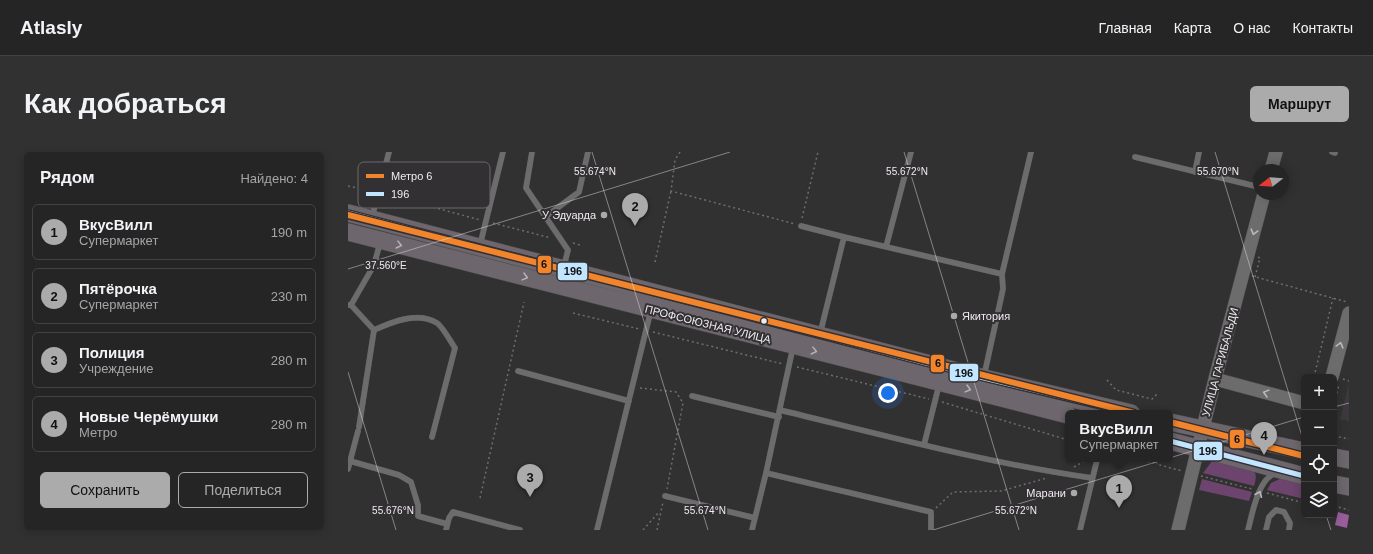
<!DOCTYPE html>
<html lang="ru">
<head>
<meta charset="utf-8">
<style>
	body { margin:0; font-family:Arial,sans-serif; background:#323132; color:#f1f3f6 }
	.controls { position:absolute; right:12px; bottom:12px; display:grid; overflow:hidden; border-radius:6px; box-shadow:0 2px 10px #0003 }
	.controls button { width:36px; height:36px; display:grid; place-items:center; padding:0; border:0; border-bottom:1px solid #424243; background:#262526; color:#f1f3f6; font:20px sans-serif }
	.compass { position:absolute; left:905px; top:12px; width:36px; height:36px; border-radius:50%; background:#262526; box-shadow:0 2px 10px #0003; rotate:253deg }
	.you { position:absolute; left:540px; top:241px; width:14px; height:14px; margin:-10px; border:3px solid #fff; border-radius:50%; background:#1a73e8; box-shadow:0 0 0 6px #1a73e833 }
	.badge { display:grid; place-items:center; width:26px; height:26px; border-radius:50%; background:#acabac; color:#111; font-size:13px; font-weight:700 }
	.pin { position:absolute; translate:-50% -33px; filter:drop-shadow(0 1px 2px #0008) }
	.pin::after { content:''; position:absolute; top:21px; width:14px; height:12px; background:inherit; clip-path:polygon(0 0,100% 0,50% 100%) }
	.popup { position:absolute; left:717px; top:258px; width:108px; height:52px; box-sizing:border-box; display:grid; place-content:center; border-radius:6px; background:#262526; filter:drop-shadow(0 1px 3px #0005); font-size:13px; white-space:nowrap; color:#a4a5a7 }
	.popup b { font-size:15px; color:#f1f3f6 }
	.popup::after { content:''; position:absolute; left:50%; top:100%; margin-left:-8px; border:8px solid transparent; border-top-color:#262526 }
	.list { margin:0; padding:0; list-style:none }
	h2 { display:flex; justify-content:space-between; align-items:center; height:52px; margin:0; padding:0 16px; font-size:17px }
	h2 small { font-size:13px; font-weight:400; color:#a4a5a7 }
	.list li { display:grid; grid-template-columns:26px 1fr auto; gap:12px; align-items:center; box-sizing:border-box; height:56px; margin:0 8px 8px; padding:0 8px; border:1px solid #424243; border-radius:6px }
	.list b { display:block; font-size:15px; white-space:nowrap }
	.list p { margin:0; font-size:13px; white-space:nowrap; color:#a4a5a7 }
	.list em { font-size:13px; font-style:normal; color:#a4a5a7 }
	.actions { display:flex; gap:8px; padding:12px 16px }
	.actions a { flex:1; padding:9px 0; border:1px solid #acabac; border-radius:6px; text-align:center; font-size:14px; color:#acabac }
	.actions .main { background:#acabac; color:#111 }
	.icon { flex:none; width:22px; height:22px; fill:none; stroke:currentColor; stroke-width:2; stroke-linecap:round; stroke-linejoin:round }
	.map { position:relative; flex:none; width:1001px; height:378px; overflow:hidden; border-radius:6px }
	header { display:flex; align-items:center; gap:24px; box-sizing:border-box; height:56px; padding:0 20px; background:#262526; border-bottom:1px solid #424243 }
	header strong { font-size:19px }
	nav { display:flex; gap:22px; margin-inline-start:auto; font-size:14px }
	.intro { display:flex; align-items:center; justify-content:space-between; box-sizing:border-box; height:96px; padding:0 24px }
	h1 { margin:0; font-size:28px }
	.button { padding:10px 18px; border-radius:6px; background:#acabac; color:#111; font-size:14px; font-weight:700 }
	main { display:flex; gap:24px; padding:0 24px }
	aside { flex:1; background:#262526; border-radius:6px; box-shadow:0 2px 10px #0003 }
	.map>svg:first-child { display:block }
</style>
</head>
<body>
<header>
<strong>Atlasly</strong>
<nav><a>Главная</a><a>Карта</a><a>О нас</a><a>Контакты</a></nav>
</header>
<div class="intro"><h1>Как добраться</h1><a class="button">Маршрут</a></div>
<main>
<aside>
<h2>Рядом<small>Найдено: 4</small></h2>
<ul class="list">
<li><span class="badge">1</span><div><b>ВкусВилл</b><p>Супермаркет</p></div><em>190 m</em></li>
<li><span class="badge">2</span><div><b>Пятёрочка</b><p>Супермаркет</p></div><em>230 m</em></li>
<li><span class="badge">3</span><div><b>Полиция</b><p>Учреждение</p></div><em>280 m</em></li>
<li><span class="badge">4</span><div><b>Новые Черёмушки</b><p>Метро</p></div><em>280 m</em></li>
</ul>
<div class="actions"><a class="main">Сохранить</a><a>Поделиться</a></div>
</aside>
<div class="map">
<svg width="1001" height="378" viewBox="0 0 1001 378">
	<rect width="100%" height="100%" fill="#323132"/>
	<!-- built -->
	<path fill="#3e383e" d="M1001,231v38l-9,-2z"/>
	<!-- green -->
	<path fill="#6c446d" d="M864,309c9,1 38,5 43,12 2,4 0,9 -1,13l-51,-13z
		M936,325l20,5v17l-37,-9 4,-7z
		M854,327l50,13 -3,9 -50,-11z"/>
	<!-- water -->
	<path fill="#985d9a" d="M990,360l11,3 -2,13 -12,-3z"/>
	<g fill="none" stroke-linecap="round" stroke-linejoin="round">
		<defs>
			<path id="service" d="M184,0l-6,36 42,62 -4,16
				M984,0l3,1
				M787,5l124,30
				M847,20l4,-20
				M24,65l17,-65
				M197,65l34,-25 9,-40
				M453,74l43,11
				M132,93l23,-93
				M538,95l25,-95
				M0,153h3l23,-40 6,-22
				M3,153l23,25 -15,97
				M26,178c18,-8 44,-19 63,-7 5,3 14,19 18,25l-23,89
				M472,182l24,-97 158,37
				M445,195l-27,126 165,39v18
				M170,219l111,30
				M636,224l19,-87 -1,-15 29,-122
				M344,244l87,21
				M432,258c103,25 207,53 312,68
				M576,293l15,-60
				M2,309l49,14 12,7 7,23v11l29,8
				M0,317l10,-38
				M317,344l90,22
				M98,378l3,-12 4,-6 67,18
				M249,378l54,-220
				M404,378l14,-57
				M732,378l17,-70
				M900,378c4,-15 10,-52 28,-57
				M918,378l3,-13 7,-7 8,2 6,11 -1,7"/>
			<path id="tertiary" d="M923,18l5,-18
				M984,225l17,-64
				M867,227l89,24
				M830,378l37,-151 49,-185"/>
			<path id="primary" d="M0,61l636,165 147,35
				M0,80l720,183
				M822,270l134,29
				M822,289l134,35
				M986,305l15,3
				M986,332l15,3"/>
		</defs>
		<!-- service casing -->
		<use href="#service" stroke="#515051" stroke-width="6"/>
		<!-- tertiary casing -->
		<use href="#tertiary" stroke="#515051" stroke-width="14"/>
		<!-- primary casing -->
		<use href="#primary" stroke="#515051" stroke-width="18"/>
		<!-- path -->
		<path stroke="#6f6e6f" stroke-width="1.5" stroke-dasharray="2 3" stroke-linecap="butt" d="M332,0l-5,8 -4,31 124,33
			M909,27l2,-8
			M0,34l23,5
			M37,42l95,26
			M454,66l16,-66
			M145,71l58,15
			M225,91l7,2
			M307,110l16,-71
			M904,124l95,26
			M907,125l5,-19 -2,-1
			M225,161l66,16
			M305,180l130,32
			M449,215l132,32
			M966,225l19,-79
			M995,227l6,2
			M759,228l9,10 36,9 6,-6
			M292,236l36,4 7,11 -16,86
			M594,250l126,38
			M986,251l5,-18
			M986,284l15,3
			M790,307l20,5
			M803,307l9,6 22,6
			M726,315l14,-8
			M853,324l51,13
			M919,341l37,10
			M132,346l44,-196
			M986,354l15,4
			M588,356l17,-16 48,-1 46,-13
			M295,378l16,-18
			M309,378l6,-28"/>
		<!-- service -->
		<use href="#service" stroke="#6d6c6d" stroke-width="5.5"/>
		<!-- tertiary -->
		<use href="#tertiary" stroke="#6d6c6d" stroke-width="13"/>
		<!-- primary -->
		<use href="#primary" stroke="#6d666d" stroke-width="17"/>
		<defs>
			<path id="bus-1" d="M0,61l636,165 147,35
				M822,289l134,35"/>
		</defs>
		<!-- bus-1 casing -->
		<use href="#bus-1" stroke="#333033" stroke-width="8"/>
		<!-- bus-1 -->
		<use href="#bus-1" stroke="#c2e6ff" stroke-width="5"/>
		<defs>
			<path id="metro-1" d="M0,63l786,198
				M822,270l134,34"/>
		</defs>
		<!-- metro-1 casing -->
		<use href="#metro-1" stroke="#333033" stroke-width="9"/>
		<!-- metro-1 -->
		<use href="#metro-1" stroke="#f2842c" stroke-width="6"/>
	</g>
	<!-- one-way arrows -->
	<defs><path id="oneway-chevron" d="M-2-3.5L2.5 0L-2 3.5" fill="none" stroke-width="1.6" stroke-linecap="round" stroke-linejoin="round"/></defs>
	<g stroke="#bab9ba">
		<use href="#oneway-chevron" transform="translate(906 80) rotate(105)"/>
		<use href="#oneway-chevron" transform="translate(992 193) rotate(-75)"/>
		<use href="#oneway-chevron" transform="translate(918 241) rotate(-165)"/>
		<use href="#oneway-chevron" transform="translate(911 342) rotate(-67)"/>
	</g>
	<g stroke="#b4b0b4">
		<use href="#oneway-chevron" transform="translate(51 93) rotate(14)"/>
		<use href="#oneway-chevron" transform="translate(177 125) rotate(15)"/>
		<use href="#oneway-chevron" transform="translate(466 199) rotate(14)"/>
		<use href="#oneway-chevron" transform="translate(620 237) rotate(15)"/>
	</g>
	<!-- ticks -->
	<path fill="none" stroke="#eeecee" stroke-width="1" stroke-opacity="0.45" d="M244,0l116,378M556,0l115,378M867,0l89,291M0,117l382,-117M0,220l48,158M986,255l15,-4M978,363l5,15M585,378l371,-113"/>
	<!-- markers -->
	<g fill="#acabac" stroke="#333033" stroke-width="1.5">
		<circle cx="256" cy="63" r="4"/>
		<circle cx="606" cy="164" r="4"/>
		<circle cx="726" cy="341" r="4"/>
	</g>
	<circle fill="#eeecee" stroke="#333033" stroke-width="1.5" cx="416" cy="169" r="3.5"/>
	<g text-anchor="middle" stroke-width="4" stroke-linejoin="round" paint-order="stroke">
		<!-- poi labels -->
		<g font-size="11" fill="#eeecee" stroke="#333033" text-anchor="end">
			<text x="248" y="67">У Эдуарда</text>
			<text x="614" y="168" text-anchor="start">Якитория</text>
			<text x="718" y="345">Марани</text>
		</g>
		<!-- street labels -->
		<g font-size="11" fill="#eeecee" stroke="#333033">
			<text transform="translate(360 172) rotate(14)" y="4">ПРОФСОЮЗНАЯ УЛИЦА</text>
			<text transform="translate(872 210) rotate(-75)" y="4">УЛИЦА ГАРИБАЛЬДИ</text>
		</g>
	</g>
	<!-- legend -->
	<rect x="10" y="10" width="132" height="46" rx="6" fill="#333033" stroke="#6b686b" stroke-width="1"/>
	<rect x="18" y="22" width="18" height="4" fill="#f2842c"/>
	<rect x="18" y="40" width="18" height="4" fill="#c2e6ff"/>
	<g font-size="11" fill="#eeecee">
		<text x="43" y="28">Метро 6</text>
		<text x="43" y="46">196</text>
	</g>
	<g font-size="10" text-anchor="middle" fill="#eeecee" stroke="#333033" stroke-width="4" stroke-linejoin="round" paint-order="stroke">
		<text x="247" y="23">55.674°N</text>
		<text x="559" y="23">55.672°N</text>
		<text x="870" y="23">55.670°N</text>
		<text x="38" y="117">37.560°E</text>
		<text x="45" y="362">55.676°N</text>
		<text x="357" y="362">55.674°N</text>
		<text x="668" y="362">55.672°N</text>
	</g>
	<g stroke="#333033" stroke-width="1.5">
		<rect x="189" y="103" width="15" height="19" rx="4" fill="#f2842c"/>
		<rect x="209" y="110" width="31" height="19" rx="4" fill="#c2e6ff"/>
		<rect x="582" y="202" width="15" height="19" rx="4" fill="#f2842c"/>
		<rect x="601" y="211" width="30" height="19" rx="4" fill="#c2e6ff"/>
		<rect x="881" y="277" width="16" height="20" rx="4" fill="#f2842c"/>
		<rect x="845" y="289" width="30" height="20" rx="4" fill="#c2e6ff"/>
	</g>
	<g font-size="11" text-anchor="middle" font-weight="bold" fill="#111">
		<text x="196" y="116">6</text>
		<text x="225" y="123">196</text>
		<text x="590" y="215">6</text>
		<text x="616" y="225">196</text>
		<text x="889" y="291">6</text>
		<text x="860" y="303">196</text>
	</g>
</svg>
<div class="controls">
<button>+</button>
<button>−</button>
<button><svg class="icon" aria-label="locate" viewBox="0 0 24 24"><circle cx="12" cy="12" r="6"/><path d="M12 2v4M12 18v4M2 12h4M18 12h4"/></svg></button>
<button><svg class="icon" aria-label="layers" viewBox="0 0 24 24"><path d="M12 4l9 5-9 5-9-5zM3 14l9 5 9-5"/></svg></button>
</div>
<svg class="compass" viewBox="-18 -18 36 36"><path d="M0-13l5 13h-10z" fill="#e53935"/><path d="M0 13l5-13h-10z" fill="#a4a5a7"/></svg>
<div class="you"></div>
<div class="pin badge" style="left:771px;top:356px">1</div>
<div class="popup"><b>ВкусВилл</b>Супермаркет</div>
<div class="pin badge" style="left:287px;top:74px">2</div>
<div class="pin badge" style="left:182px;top:345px">3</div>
<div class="pin badge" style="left:916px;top:303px">4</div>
</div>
</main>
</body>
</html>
